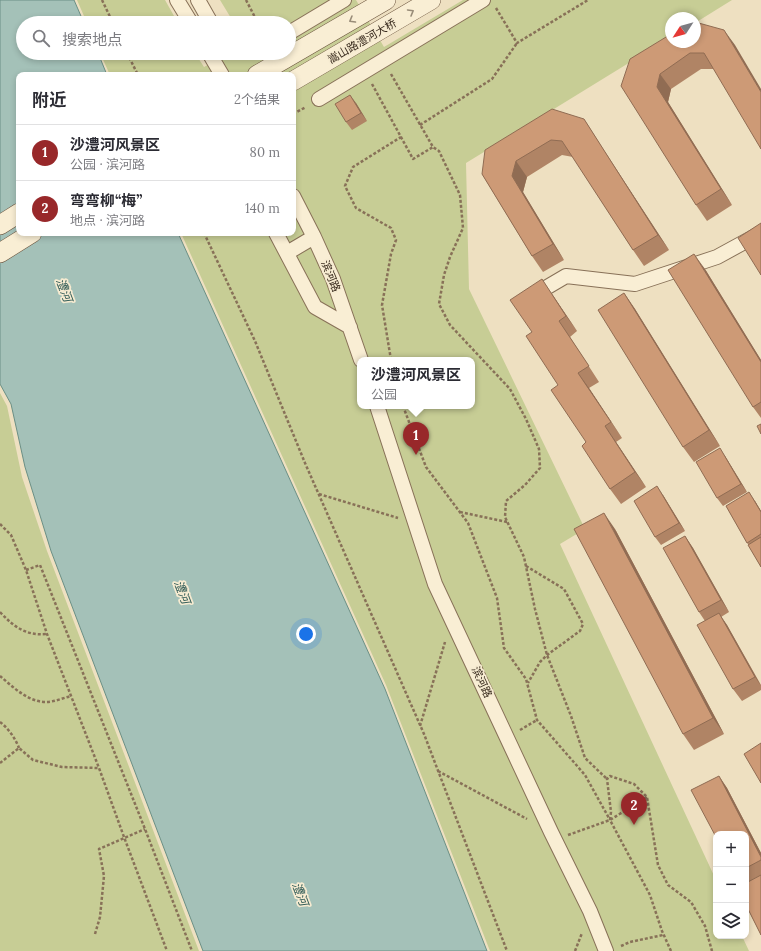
<!DOCTYPE html>
<html lang="zh">
<head>
<meta charset="utf-8">
<style>
	body { margin:0; font-family:Lora,"Noto Sans SC",serif; background:#f7f7f7; color:#2b2b33 }
	.controls { position:absolute; right:12px; bottom:12px; display:grid; overflow:hidden; border-radius:8px; box-shadow:0 2px 6px #0003 }
	.controls button { width:36px; height:36px; display:grid; place-items:center; padding:0; border:0; border-bottom:1px solid #e1e1e2; background:#fff; color:#2b2b33; font:20px sans-serif }
	.compass { position:absolute; left:665px; top:12px; width:36px; height:36px; border-radius:50%; background:#fff; box-shadow:0 2px 6px #0003; rotate:234deg }
	.you { position:absolute; left:306px; top:634px; width:14px; height:14px; margin:-10px; border:3px solid #fff; border-radius:50%; background:#1a73e8; box-shadow:0 0 0 6px #1a73e833 }
	.badge { display:grid; place-items:center; width:26px; height:26px; border-radius:50%; background:#98282a; color:#fff; font-size:13px; font-weight:700 }
	.pin { position:absolute; translate:-50% -33px; filter:drop-shadow(0 1px 2px #0008) }
	.pin::after { content:''; position:absolute; top:21px; width:14px; height:12px; background:inherit; clip-path:polygon(0 0,100% 0,50% 100%) }
	.popup { position:absolute; left:357px; top:357px; width:118px; height:52px; box-sizing:border-box; display:grid; place-content:center; border-radius:8px; background:#fff; filter:drop-shadow(0 1px 3px #0005); font-size:13px; white-space:nowrap; color:#7c7c81 }
	.popup b { font-size:15px; color:#2b2b33 }
	.popup::after { content:''; position:absolute; left:50%; top:100%; margin-left:-8px; border:8px solid transparent; border-top-color:#fff }
	.list { margin:0; padding:0; list-style:none }
	h2 { display:flex; justify-content:space-between; align-items:center; height:52px; margin:0; padding:0 16px; font-size:17px }
	h2 small { font-size:13px; font-weight:400; color:#7c7c81 }
	.list li { display:grid; grid-template-columns:26px 1fr auto; gap:12px; align-items:center; box-sizing:border-box; height:56px; padding:0 16px; border-top:1px solid #e1e1e2 }
	.list b { display:block; font-size:15px; white-space:nowrap }
	.list p { margin:0; font-size:13px; white-space:nowrap; color:#7c7c81 }
	.list em { font-size:13px; font-style:normal; color:#7c7c81 }
	.icon { flex:none; width:22px; height:22px; fill:none; stroke:currentColor; stroke-width:2; stroke-linecap:round; stroke-linejoin:round }
	.map { position:relative; flex:none; width:761px; height:951px; overflow:hidden }
	.search { position:absolute; background:#fff; box-shadow:0 2px 6px #0003; left:16px; top:16px; width:280px; height:44px; display:flex; align-items:center; gap:10px; box-sizing:border-box; padding:0 14px; border-radius:22px; color:#7c7c81; font-size:15px }
	.panel { position:absolute; background:#fff; box-shadow:0 2px 6px #0003; left:16px; top:72px; width:280px; height:164px; border-radius:8px }
	.map>svg:first-child { display:block }
</style>
</head>
<body>
<div class="map">
<svg width="761" height="951" viewBox="0 0 761 951">
	<rect width="100%" height="100%" fill="#eee0c1"/>
	<!-- green -->
	<path fill="#c7cd95" fill-rule="evenodd" d="M77,0h88l13,23h-91z
		M220,0h136l28,47 79,-47h269l-37,23v-5h-24v19l-205,126 3,126 116,240 -25,15 156,336v56h26l7,15h-259l-104,-266 -205,-452h112v-158h-183l-10,-22h95l9,14 25,-14h60v-30h-55zM360,360h112v46h-112z
		M0,393l7,13 15,71 25,74 152,400h-199z"/>
	<!-- water -->
	<path fill="#a4c1b8" stroke="#6b8f85" d="M0,0h74l10,23h-61v30h75l9,22h-88v158h159l207,456 102,262h-284l-152,-400 -26,-84 -14,-63 -11,-20z"/>
	<g fill="none" stroke-linecap="round" stroke-linejoin="round">
		<defs>
			<path id="street" d="M177,0l14,23
				M198,0l13,23
				M289,33l55,-33
				M209,53l13,22
				M319,99l164,-99
				M293,196l21,41 19,42 28,81
				M276,233l39,74 35,20
				M287,253l27,-16
				M532,296l34,-20 69,8 82,-27 44,-24
				M377,406l58,178 116,248 39,79 16,40"/>
			<path id="secondary" d="M257,75l129,-75
				M293,81l138,-81
				M0,225l19,-12
				M0,253l32,-20"/>
		</defs>
		<!-- street casing -->
		<use href="#street" stroke="#887158" stroke-width="16"/>
		<!-- secondary casing -->
		<use href="#secondary" stroke="#6a523c" stroke-width="20"/>
		<!-- path -->
		<path stroke="#887158" stroke-width="2.5" stroke-dasharray="3 2" stroke-linecap="butt" d="M102,0l11,23
			M246,0l12,23
			M496,8l21,35 71,-43
			M127,53l11,22
			M391,74l42,73 6,4 21,44 3,33 -13,29 -6,18 -5,29 11,21 60,64 16,30 13,30 1,19 -15,17 -19,16 -1,16 19,40 11,52 12,46 24,61 14,42 22,21
			M372,84l41,75 20,-12
			M293,114l13,-7
			M420,125l72,-46 25,-36
			M204,233l51,108 50,122 119,271 83,217
			M391,360l-9,-55 9,-51 5,-14 -5,-12 -35,-20 -11,-22 8,-19 48,-30
			M403,406l23,61 42,56 29,75 7,50 22,31 11,41 48,55 25,45
			M319,494l79,24
			M460,512l47,10
			M0,524l11,11 15,35 21,64 52,134 25,69 43,114
			M526,566l38,23 19,35 -3,7 -33,24 -7,7 -12,21
			M26,570l14,-5 105,264 47,122
			M0,612c14,15 26,24 47,22
			M0,676c13,11 28,26 46,26 8,0 17,-4 25,-6
			M0,722c9,7 15,16 19,26
			M420,726l25,-84
			M520,730l17,-10
			M0,763l19,-15 14,12 29,7 37,1
			M438,771l89,48
			M568,835l42,-15 37,-23
			M95,934l5,-17 4,-41 -5,-27 46,-20
			M621,946l9,-4 33,-7
			M575,951l7,-18
			M671,951l-9,-20 -12,-36 -40,-75 1,-8 -4,-33 3,-3 24,8 13,13 11,68 10,20 23,17 14,24 7,25"/>
		<!-- street -->
		<use href="#street" stroke="#f9eed4" stroke-width="14"/>
		<!-- secondary -->
		<use href="#secondary" stroke="#f9eed4" stroke-width="19"/>
	</g>
	<!-- wall -->
	<path fill="#b08465" d="M735,45l-22,24h-12l-30,20 -3,13 64,103 -25,16 -11,-16 -66,-146z
		M356,103l11,18 -15,9 -6,-8z
		M584,119l10,16 75,115 -25,16 -11,-16 -60,-93 -11,-2 -35,22 -4,15 41,68 -21,12 -11,-16 -50,-82z
		M705,269l56,91v58l-8,-11z
		M624,293l11,16 85,137 -26,16 -11,-15z
		M552,294l25,37 -7,6 29,45 -10,6 33,50 -6,4 30,45 -25,17 -11,-15 -24,-47 -28,-57z
		M725,456l22,36 -24,14 -6,-8z
		M663,495l22,36 -24,14 -6,-8z
		M755,501l6,10v56l-35,-61z
		M615,529l109,205 -30,16 -11,-16z
		M685,536l8,12 36,64 -8,5 6,8 34,60v5l-19,11 -9,-12 -28,-68 -6,-9z
		M719,776l8,12 34,65v82l-15,-30v-71z"/>
	<!-- shaded-wall -->
	<path fill="#906c53" d="M724,30l11,15 26,44v3z
		M660,74l11,15 -3,13 64,103 -11,-16 -64,-102z
		M350,95l6,8 11,18 -6,-8z
		M584,119l10,16 75,115 -11,-15z
		M516,161l11,16 -4,15 41,68 -11,-16 -41,-68z
		M694,254l11,15 56,91v2z
		M542,279l10,15 25,37 -11,-15z
		M624,293l11,16 85,137 -11,-16z
		M578,373l11,15 33,50 -11,-16z
		M605,426l11,16 30,45 -11,-15z
		M720,448l5,8 22,36 -6,-8z
		M657,486l6,9 22,36 -6,-8z
		M749,492l6,9 6,10v1z
		M604,513l11,16 109,205 -11,-16z
		M685,536l8,12 36,64 -8,-12z
		M719,613l8,12 34,61 -6,-9z
		M719,776l8,12 34,65v4z"/>
	<!-- building -->
	<path fill="#cd9a76" stroke="#906c53" d="M695,22l29,8 37,62v57l-57,-96h-14l-30,21 -3,13 64,102 -25,16 -75,-119 9,-27 41,-25v8h24z
		M350,95l11,18 -15,9 -11,-18z
		M552,109l32,10 74,116 -25,15 -71,-109 -11,-1 -35,21 -4,15 41,68 -21,12 -50,-82 3,-24z
		M761,223v52l-23,-37z
		M694,254l67,108v40l-8,5 -85,-137z
		M542,279l24,37 -7,5 30,45 -11,7 33,49 -6,4 30,46 -25,17 -28,-43 4,-4 -35,-52 7,-5 -32,-49 6,-4 -22,-32z
		M624,293l85,137 -26,17 -85,-137z
		M761,424v10l-4,-8z
		M720,448l21,36 -24,14 -21,-36z
		M657,486l22,37 -24,14 -21,-36z
		M749,492l12,20v22l-14,9 -21,-37z
		M604,513l109,205 -30,16 -109,-205z
		M685,536l36,64 -22,12 -36,-64z
		M761,537v30l-13,-22z
		M719,613l36,64 -22,12 -36,-64z
		M761,743v40l-17,-29z
		M719,776l42,81v3l-15,8v-34h-30v3l-25,-47z
		M761,875v60l-15,-30v-22z"/>
	<!-- one-way arrows -->
	<defs><path id="oneway-chevron" d="M-2-3.5L2.5 0L-2 3.5" fill="none" stroke-width="1.6" stroke-linecap="round" stroke-linejoin="round"/></defs>
	<g stroke="#988c78">
		<use href="#oneway-chevron" transform="translate(411 12) rotate(-30)"/>
		<use href="#oneway-chevron" transform="translate(352 20) rotate(150)"/>
	</g>
	<g text-anchor="middle" stroke-width="3.5" stroke-linejoin="round" paint-order="stroke">
		<!-- street labels -->
		<g font-size="11" fill="#382a1d" stroke="#f6ebd1">
			<text transform="translate(362 41) rotate(-30)" y="4">嵩山路澧河大桥</text>
			<text transform="translate(331 276) rotate(68)" y="4">滨河路</text>
			<text transform="translate(482 682) rotate(65)" y="4">滨河路</text>
		</g>
		<!-- water labels -->
		<g font-size="12" font-style="italic" fill="#2c5854" stroke="#f6ebd1">
			<text transform="translate(64 290) rotate(69)" y="4">澧河</text>
			<text transform="translate(182 592) rotate(69)" y="4">澧河</text>
			<text transform="translate(300 894) rotate(69)" y="4">澧河</text>
		</g>
	</g>
</svg>
<div class="controls">
<button>+</button>
<button>−</button>
<button><svg class="icon" aria-label="layers" viewBox="0 0 24 24"><path d="M12 4l9 5-9 5-9-5zM3 14l9 5 9-5"/></svg></button>
</div>
<svg class="compass" viewBox="-18 -18 36 36"><path d="M0-13l5 13h-10z" fill="#e53935"/><path d="M0 13l5-13h-10z" fill="#7c7c81"/></svg>
<div class="you"></div>
<div class="pin badge" style="left:416px;top:455px">1</div>
<div class="popup"><b>沙澧河风景区</b>公园</div>
<div class="pin badge" style="left:634px;top:825px">2</div>
<div class="search"><svg class="icon" aria-label="search" viewBox="0 0 24 24"><circle cx="10" cy="10" r="6"/><path d="M15 15l6 6"/></svg>搜索地点</div>
<section class="panel">
<h2>附近<small>2个结果</small></h2>
<ul class="list">
<li><span class="badge">1</span><div><b>沙澧河风景区</b><p>公园 · 滨河路</p></div><em>80 m</em></li>
<li><span class="badge">2</span><div><b>弯弯柳“梅”</b><p>地点 · 滨河路</p></div><em>140 m</em></li>
</ul>
</section>
</div>
</body>
</html>
